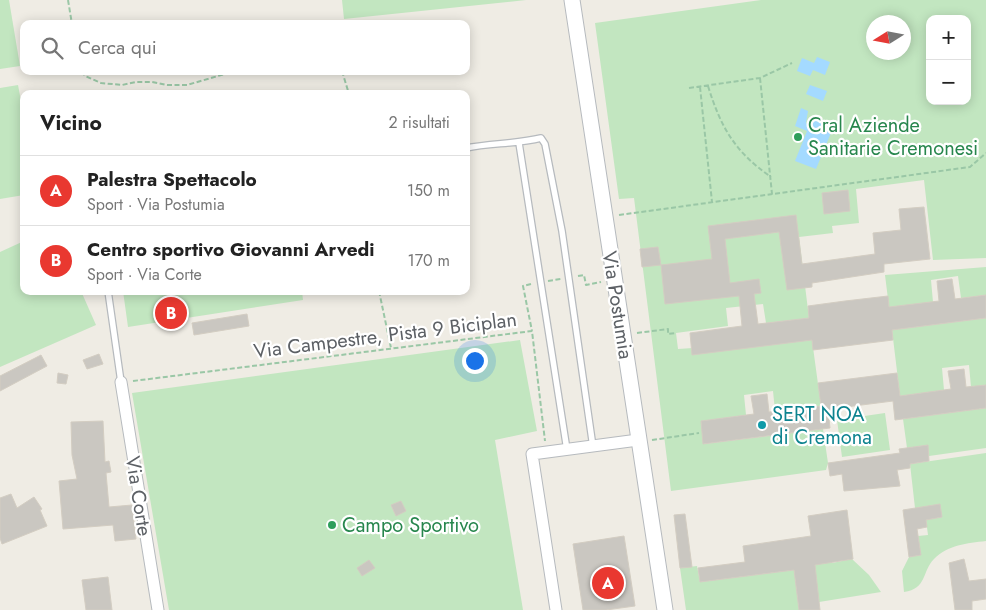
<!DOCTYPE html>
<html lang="it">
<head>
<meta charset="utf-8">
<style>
	body { margin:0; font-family:Jost,sans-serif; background:#f6f6f6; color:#222 }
	.controls { position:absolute; right:15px; top:15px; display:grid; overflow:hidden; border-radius:10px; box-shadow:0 2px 12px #0003 }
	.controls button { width:45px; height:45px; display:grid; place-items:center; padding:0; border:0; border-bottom:1px solid #e0e0e0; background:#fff; color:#222; font:25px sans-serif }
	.compass { position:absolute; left:866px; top:15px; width:45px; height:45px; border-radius:50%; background:#fff; box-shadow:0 2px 12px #0003; rotate:259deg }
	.you { position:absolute; left:474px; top:360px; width:18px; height:18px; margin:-12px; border:4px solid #fff; border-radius:50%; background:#1a73e8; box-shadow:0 0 0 8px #1a73e833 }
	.badge { display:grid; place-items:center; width:32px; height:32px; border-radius:50%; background:#e93830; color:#fff; font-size:16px; font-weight:700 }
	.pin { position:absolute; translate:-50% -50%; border:2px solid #fff; box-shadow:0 1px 5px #0006 }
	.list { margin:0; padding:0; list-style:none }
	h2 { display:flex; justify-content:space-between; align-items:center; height:65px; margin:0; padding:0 20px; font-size:21px }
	h2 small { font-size:16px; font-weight:400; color:#767676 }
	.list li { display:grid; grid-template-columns:32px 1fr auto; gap:15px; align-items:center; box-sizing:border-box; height:70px; padding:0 20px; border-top:1px solid #e0e0e0 }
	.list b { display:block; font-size:19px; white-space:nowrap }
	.list p { margin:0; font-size:16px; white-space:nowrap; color:#767676 }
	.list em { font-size:16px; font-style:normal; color:#767676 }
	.icon { flex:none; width:28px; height:28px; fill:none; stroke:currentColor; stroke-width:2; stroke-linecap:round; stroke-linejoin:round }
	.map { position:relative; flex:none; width:986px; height:610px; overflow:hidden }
	.search { position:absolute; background:#fff; box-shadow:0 2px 12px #0003; left:20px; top:20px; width:450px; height:55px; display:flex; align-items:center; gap:12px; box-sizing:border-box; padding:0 18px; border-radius:10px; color:#767676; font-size:19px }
	.panel { position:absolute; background:#fff; box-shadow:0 2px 12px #0003; left:20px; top:90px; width:450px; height:205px; border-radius:10px }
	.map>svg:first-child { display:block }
</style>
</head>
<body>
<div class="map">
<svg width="986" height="610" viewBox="0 0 986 610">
	<rect width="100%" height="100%" fill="#efece4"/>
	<!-- green -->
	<path fill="#c2e6c0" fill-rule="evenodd" d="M0,0h9l11,66 -20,3z
		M342,0h184l-182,19z
		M761,0h225v258l-53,2 -9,-80 -68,9 3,34 -27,3 1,7 -34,4 10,81 -43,5 -3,-19 -37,4 2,18 -52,7 2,16 134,-9 9,66 -46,5 -2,-20 -29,4 2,20 -45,6 3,23 119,-15 5,34 -2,7 -155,21 -37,-293 -15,1 -24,-176zM930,19h37v82h-37zM874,22h30v30h-30z
		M18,85l6,32v78l-24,4v-111z
		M24,241v50h57l15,34 -96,42v-115z
		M986,267v28l-25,3 -3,-22 -27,4 2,22 -44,5 -4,-32z
		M123,291h179l1,9 -175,27z
		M986,318v67l-15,2 -2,-22 -27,3 2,22 -44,6 -8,-66z
		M520,340l17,91 -42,9 28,170h-354l-37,-217z
		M986,408v40l-57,8 -2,-11 -20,3 -4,-29z
		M885,413l5,37 -48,7 -5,-37z
		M986,453v88c-19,2 -38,4 -52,18 -12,12 -7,30 -30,33l-2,-21 7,-14 12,-2 -3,-19 10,-1 -2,-15 16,-3 -27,-9 -5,-44z
		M829,548l3,15 20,-4 17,16 12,17 -62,10 -7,-52z
		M697,566l3,16 94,-12 5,40h-113l-6,-42z"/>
	<!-- water -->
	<path fill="#a4daff" d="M817,57l13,5 -5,13 -12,-5 -3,6 -13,-5 5,-13 12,5z
		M810,85l17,6 -4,10 -17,-7z
		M801,108l7,3 -2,12 3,2 3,-6 21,9 -17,41 -21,-8 12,-30 -12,-5z"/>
	<!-- building -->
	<path fill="#cac7c1" stroke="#d3cdc2" d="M848,190l2,21 -26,3 -2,-21z
		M924,207l6,52 -46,5v8l-72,11v4l-25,3 -8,-58 -54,7 5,44 29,-4 2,14 -7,1 4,30 51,-6 -1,-12 37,-5 43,-5 1,11 50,-6 -2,-20 15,-2 3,20 31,-4v23l-94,12 1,10 -80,10 -1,-10 -120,15 -2,-22 52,-7 -3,-30 -74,8 -4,-39 51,-6 -4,-33 88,-11 6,49 73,-10 -2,-21 28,-3 -2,-21z
		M658,247l3,18 -19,2 -2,-18z
		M247,314l2,12 -55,9 -2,-12z
		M99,354l4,10 -16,5 -4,-9z
		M41,355l6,11 -47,25v-15z
		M964,369l2,18 20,-2v23l-91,12 -2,-19 -55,7 -10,2 2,18 -127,16 -2,-23 53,-7 -3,-18 16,-2 2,18 52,-6 -3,-23 79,-10 3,23 51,-7 -3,-18z
		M58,373l10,2 -2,9 -9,-1z
		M103,421l2,41 4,-1 2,11 -5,1 3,34 23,-2 4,34 -21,2 -2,-16 -50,4 -4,-48 18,-2 -5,-24 -1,-33z
		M928,445l1,16 -19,3v4l-13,2 3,16 -56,5 -2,-17 -12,2 -2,-13 72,-10 -1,-4z
		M11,494l6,14 17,-11 8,12 -2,1 7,16 -45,18 -2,-6v-40z
		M401,501l5,10 -10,5 -5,-11z
		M940,504l2,13 -16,3 1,7 -10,2 4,26 -12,2 -6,-47z
		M847,510l6,49 -38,6 5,45h-21l-5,-40 -94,12 -2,-14 47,-6 -2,-16 68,-10 -3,-20z
		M685,514l7,53 -12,1 -6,-53z
		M624,536l11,70 -29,4h-23l-10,-66z
		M964,559l5,22 17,-2v20l-14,2v9h-17l-6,-47z
		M369,560l6,8 -13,8 -5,-8z
		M108,577l4,33h-26l-4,-30z"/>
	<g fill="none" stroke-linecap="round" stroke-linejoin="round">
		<defs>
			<path id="service" d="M519,143l48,307
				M466,148c25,-5 50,-4 75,-10l4,6 17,87 31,216
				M108,291l13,91"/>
			<path id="minor" d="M121,382l37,228
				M556,610l-24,-156 106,-14"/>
			<path id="tertiary" d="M572,0l93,610"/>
		</defs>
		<!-- service casing -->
		<use href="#service" stroke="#b6babe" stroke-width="8"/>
		<!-- minor casing -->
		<use href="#minor" stroke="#b6babe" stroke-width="13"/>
		<!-- tertiary casing -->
		<use href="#tertiary" stroke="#b6babe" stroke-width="17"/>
		<!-- path -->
		<path stroke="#9ac7a6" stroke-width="2" stroke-dasharray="5 2.5" stroke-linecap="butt" d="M68,0l4,24
			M82,71l3,5 16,7 21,2 14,-3h16l15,3h20l48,-14
			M342,71l7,23
			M760,78l12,116
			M708,86c13,42 27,66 63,91
			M700,87l12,115
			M689,88l71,-10 32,-15
			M619,215l351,-48 16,-14
			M578,276l6,-1 2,10 15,-3
			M548,281l13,-2
			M531,284l-8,2 9,45
			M379,291l12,57
			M637,333l31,-4v5l8,-1
			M133,381l399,-50 13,110
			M652,440l47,-7"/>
		<!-- service -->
		<use href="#service" stroke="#fff" stroke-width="5.5"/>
		<!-- minor -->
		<use href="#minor" stroke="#fff" stroke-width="11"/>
		<!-- tertiary -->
		<use href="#tertiary" stroke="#fff" stroke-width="15"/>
	</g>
	<!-- markers -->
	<g fill="#2e9e5b" stroke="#fff" stroke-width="2">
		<circle cx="798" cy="137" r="5"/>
		<circle cx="332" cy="525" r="5"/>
	</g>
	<circle fill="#0f9aa8" stroke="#fff" stroke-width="2" cx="762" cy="425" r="5"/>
	<g text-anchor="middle" stroke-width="4.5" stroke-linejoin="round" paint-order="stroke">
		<!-- leisure labels -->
		<g font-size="20" fill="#27864d" stroke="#fff" text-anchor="start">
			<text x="808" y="132">Cral Aziende<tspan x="808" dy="23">Sanitarie Cremonesi</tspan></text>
			<text x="342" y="532">Campo Sportivo</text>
		</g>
		<!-- street labels -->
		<g font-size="20" fill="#5c6065" stroke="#fff">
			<text transform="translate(618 305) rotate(81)" y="7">Via Postumia</text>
			<text transform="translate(385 335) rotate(-7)" y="7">Via Campestre, Pista 9 Biciplan</text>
			<text transform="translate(139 496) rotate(81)" y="7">Via Corte</text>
		</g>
		<!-- culture labels -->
		<g font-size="20" fill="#0d838f" stroke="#fff" text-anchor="start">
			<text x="772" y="421">SERT NOA<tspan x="772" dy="23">di Cremona</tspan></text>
		</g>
	</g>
</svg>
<div class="controls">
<button>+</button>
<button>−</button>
</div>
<svg class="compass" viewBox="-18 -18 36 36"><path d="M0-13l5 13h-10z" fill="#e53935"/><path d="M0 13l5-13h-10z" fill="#767676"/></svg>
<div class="you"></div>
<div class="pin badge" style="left:608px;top:583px">A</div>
<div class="pin badge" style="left:171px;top:313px">B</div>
<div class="search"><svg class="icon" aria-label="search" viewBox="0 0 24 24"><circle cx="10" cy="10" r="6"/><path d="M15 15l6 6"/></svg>Cerca qui</div>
<section class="panel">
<h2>Vicino<small>2 risultati</small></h2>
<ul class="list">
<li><span class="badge">A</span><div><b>Palestra Spettacolo</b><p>Sport · Via Postumia</p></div><em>150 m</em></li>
<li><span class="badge">B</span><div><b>Centro sportivo Giovanni Arvedi</b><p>Sport · Via Corte</p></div><em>170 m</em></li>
</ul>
</section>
</div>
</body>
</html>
